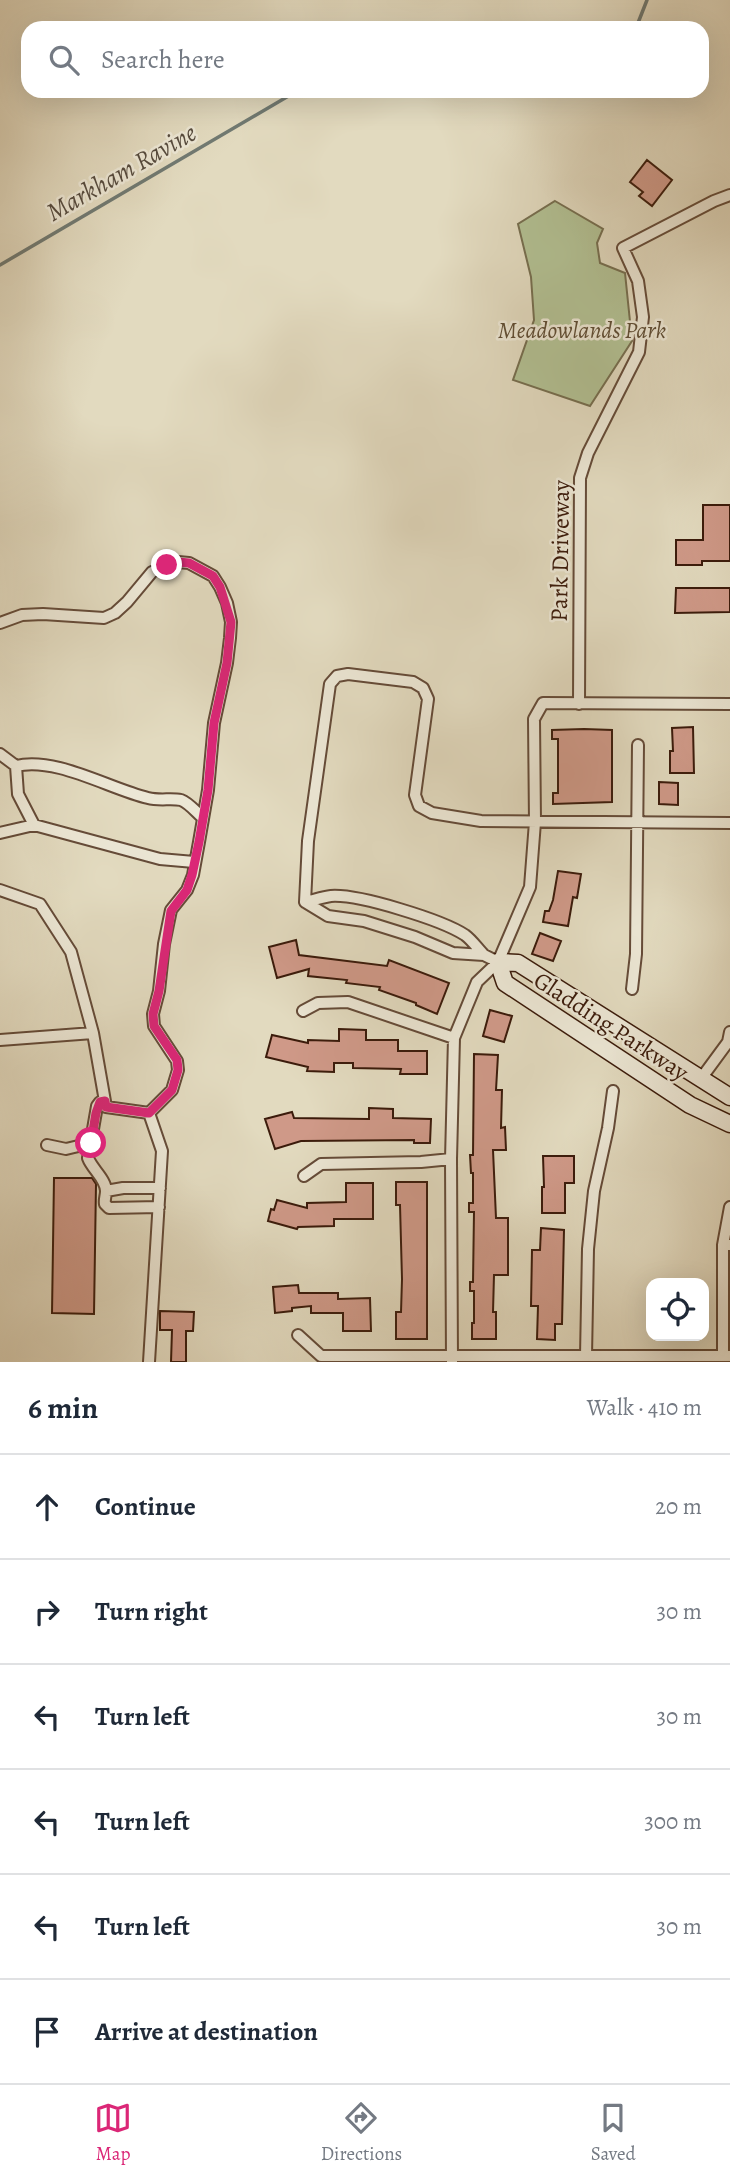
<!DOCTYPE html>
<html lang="en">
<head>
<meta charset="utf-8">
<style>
	body { margin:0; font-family:Alegreya,serif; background:#f2f2f3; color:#1f2937 }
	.controls { position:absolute; right:21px; bottom:21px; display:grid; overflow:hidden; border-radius:14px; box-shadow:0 7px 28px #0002 }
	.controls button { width:63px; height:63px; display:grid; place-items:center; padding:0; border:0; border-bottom:2px solid #e0e1e3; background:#fff; color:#1f2937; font:35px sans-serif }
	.stop { position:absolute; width:21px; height:21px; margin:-16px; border:5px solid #db2777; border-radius:50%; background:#fff }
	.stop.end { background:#db2777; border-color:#fff; box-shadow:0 2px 7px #0008 }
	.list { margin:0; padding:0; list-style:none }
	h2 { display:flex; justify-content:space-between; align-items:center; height:91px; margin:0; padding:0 28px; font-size:30px }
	h2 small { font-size:23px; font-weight:400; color:#747a83 }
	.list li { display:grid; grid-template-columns:46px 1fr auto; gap:21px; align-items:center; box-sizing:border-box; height:105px; padding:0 28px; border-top:2px solid #e0e1e3 }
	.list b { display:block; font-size:26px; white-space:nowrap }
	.list em { font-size:23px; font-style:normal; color:#747a83 }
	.icon { flex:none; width:38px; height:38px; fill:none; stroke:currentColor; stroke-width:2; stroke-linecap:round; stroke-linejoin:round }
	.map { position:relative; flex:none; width:730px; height:1362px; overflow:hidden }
	.search { position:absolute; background:#fff; box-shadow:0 7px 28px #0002; left:21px; right:21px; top:21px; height:77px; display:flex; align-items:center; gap:18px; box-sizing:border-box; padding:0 24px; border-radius:21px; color:#747a83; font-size:26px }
	.sheet { height:721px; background:#fff }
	nav { display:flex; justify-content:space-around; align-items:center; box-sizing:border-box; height:98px; border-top:2px solid #e0e1e3; background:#fff; font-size:19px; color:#747a83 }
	nav a { display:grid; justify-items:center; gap:4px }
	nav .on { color:#db2777 }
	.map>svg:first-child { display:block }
</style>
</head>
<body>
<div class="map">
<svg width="730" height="1362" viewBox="0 0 730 1362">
	<rect width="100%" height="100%" fill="#e2dabf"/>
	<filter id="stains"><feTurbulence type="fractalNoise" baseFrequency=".00286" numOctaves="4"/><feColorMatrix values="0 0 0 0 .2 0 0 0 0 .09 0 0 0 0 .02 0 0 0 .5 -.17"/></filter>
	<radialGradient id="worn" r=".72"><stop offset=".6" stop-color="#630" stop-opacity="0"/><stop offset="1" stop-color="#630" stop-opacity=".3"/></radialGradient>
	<!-- green -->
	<path fill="#b2c093" stroke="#766e4f" stroke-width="2" d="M555,201l48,28 -6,14 3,20 25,10 7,68 -42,65 -77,-26 21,-60 -3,-43 -13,-53z"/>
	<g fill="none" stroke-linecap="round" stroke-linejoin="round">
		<!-- stream -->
		<path stroke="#717a72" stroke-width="3.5" d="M636,28l11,-28
			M0,265l297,-174"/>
	</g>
	<!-- building -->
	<path fill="#cf9988" stroke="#3b1b0b" stroke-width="2" d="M647,160l25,20 -20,26 -13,-10 4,-4 -13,-10z
		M703,505h27v56h-28v4h-26v-25h27z
		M676,588h54v24l-55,1z
		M693,727l1,46h-24v-22h3l-1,-23z
		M584,729l28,1v72l-59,2v-11h5v-54h-6v-9z
		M659,782l19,1v22l-19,-1z
		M558,871l23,3 -4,24 -4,-1 -5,29 -25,-4 2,-11h4l4,-11z
		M540,933l21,8 -8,20 -21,-7z
		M296,940l3,15 88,11 2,-6 60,23 -12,31 -21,-9v-2l-37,-13 1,-3 -34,-4 1,-3 -39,-4 1,-7 -32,9 -8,-31z
		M490,1010l22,6 -8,26 -21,-6z
		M339,1029l27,1v10h32v11h29v23h-27l1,-5 -48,-1v-5h-19v9l-27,-1 1,-4 -42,-10 6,-22 36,8v-3l31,1z
		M474,1054l24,1 -2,35h6l-1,38 4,-1 1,23h-13l3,68h12v57h-14l-1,37h3v27h-24v-16h2v-32h-4v-9h3l1,-70h-5v-9h4v-30h-2l-1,-18h3z
		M369,1108l24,1v9l38,1 -1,24h-16v-3l-113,1 -26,8 -10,-30 27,-7 2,6 75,1z
		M543,1156h31v27h-9v30h-23v-26h2z
		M54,1178h38l4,6 -2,130 -42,-1z
		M396,1182h31v157h-31v-27h5l1,-33 -2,-74h-4z
		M346,1183h27v36h-39v7l-36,1 -1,2 -29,-8 3,-12 3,1 3,-10 30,8v-5l39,-1z
		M541,1228l23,2 -2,94h-7v16l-18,-1 1,-33h-7l1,-56h8z
		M298,1285l1,8h39v6l32,-1 1,33h-28v-18h-32v-7l-19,2v3l-17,2 -2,-26z
		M160,1311l34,1 -1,19h-7v31h-15l1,-32h-12z"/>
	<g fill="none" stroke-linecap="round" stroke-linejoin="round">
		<defs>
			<path id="street" d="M0,623l22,-8 21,-1 61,4 11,-5 12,-11 25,-30 15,-7 11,-3 11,1 24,13 7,11 7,16 4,19 -1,16 -3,25 -13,60 -6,67 -9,52 -6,33 -6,15 -16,20 -7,34 -5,47 -6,23 1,12 23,35 1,9 -6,20 -23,23
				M579,704l1,-226 8,-25 51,-101 4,-35 -5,-36 -15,-33 91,-47 16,-6
				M0,754l16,12 2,28 16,31 -34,8
				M16,766c39,-10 94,23 132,32 11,3 23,0 33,2 8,3 15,12 21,17
				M34,825l126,34 34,3
				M0,890l40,14 31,48 22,81 13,74 43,6 13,38 -13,211
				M305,902l3,-61 22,-157 7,-8 11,-2 65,8 10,6 5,11 -13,96 4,11 13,7 49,8 249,2
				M305,902l23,14 36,5 51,16 38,16 31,2 14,7
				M305,902c9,-2 18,-5 26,-6 28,-2 111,24 134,39 7,5 13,14 19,20
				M632,989l4,-35 2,-209
				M303,1011l15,-8 30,-1 106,36
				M0,1040l93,-7
				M700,1080l28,-38 2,-10
				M105,1101l-5,1 -3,4 -9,52c4,11 18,21 18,33 0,5 -2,9 -1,13l4,4 50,-1
				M47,1145l19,4 25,-6
				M304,1176l17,-12 100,-2 30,-3
				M106,1191l17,-3h37
				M723,1245l7,-38
				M298,1335l23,21h409
				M586,1356l2,-107 6,-58 14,-63 5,-37
				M723,1356v-111h7
				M452,1362l-1,-203 3,-121 23,-56 21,-20 32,-75 5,-65 -1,-103 9,-16 187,1"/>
			<path id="secondary" d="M730,1097l-212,-134 -20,-1 7,21 185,122 40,19"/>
		</defs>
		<!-- street casing -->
		<use href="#street" stroke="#654b38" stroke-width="14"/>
		<!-- secondary casing -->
		<use href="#secondary" stroke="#3b1b0b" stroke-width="19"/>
		<!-- street -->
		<use href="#street" stroke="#ece7d5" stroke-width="10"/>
		<!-- secondary -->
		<use href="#secondary" stroke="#ece7d5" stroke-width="16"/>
	</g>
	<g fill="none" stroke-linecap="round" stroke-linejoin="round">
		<!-- route -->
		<path stroke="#db2777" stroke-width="9" d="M91,1143l5,-30 4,-11 5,-1 1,6 43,6 23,-23 6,-20 -1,-10 -23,-34 -1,-12 6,-23 12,-80 16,-21 5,-15 7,-33 9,-52 6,-67 13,-60 4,-41 -11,-35 -7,-11 -24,-13 -11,-1 -11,3"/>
	</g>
	<g text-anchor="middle" stroke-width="5" stroke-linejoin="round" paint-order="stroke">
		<!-- park labels -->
		<g font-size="24" font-style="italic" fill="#5f4d34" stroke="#ece7d5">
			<text x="582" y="338">Meadowlands Park</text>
		</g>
		<!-- street labels -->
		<g font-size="24" fill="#3b1b0b" stroke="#ece7d5">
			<text transform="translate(560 551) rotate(-89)" y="8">Park Driveway</text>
			<text transform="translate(611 1026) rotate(33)" y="8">Gladding Parkway</text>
		</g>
		<!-- water labels -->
		<g font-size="26" font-style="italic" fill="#564b3e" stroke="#ece7d5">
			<text transform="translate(121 172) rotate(-30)" y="9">Markham Ravine</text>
		</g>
	</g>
	<rect width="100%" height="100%" filter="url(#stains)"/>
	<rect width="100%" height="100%" fill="url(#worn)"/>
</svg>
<div class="controls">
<button><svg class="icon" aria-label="locate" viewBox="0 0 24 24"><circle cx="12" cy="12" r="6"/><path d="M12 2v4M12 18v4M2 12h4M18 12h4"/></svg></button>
</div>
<div class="stop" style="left:91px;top:1143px"></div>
<div class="stop end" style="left:167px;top:565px"></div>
<div class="search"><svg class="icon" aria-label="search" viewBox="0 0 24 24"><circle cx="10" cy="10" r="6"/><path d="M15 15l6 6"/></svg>Search here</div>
</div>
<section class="sheet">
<h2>6 min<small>Walk · 410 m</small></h2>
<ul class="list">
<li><svg class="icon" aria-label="ahead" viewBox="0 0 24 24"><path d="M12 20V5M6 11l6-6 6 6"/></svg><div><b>Continue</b></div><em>20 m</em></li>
<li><svg class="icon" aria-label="right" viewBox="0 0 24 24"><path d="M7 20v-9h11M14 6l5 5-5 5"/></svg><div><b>Turn right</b></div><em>30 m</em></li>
<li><svg class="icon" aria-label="left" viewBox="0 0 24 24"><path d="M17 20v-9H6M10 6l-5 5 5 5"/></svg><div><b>Turn left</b></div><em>30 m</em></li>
<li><svg class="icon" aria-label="left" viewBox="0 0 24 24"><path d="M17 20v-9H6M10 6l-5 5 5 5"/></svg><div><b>Turn left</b></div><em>300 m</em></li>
<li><svg class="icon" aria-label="left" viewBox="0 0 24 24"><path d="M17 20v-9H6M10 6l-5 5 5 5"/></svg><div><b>Turn left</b></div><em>30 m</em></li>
<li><svg class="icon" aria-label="arrive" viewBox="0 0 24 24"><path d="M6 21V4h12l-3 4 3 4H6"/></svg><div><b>Arrive at destination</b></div></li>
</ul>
</section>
<nav>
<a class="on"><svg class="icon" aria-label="map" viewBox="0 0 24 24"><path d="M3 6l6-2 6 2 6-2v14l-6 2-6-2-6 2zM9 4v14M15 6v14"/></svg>Map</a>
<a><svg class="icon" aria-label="directions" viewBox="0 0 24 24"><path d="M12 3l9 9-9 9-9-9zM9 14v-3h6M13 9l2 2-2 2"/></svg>Directions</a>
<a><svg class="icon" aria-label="saved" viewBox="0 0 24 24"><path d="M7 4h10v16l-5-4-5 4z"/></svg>Saved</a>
</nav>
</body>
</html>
